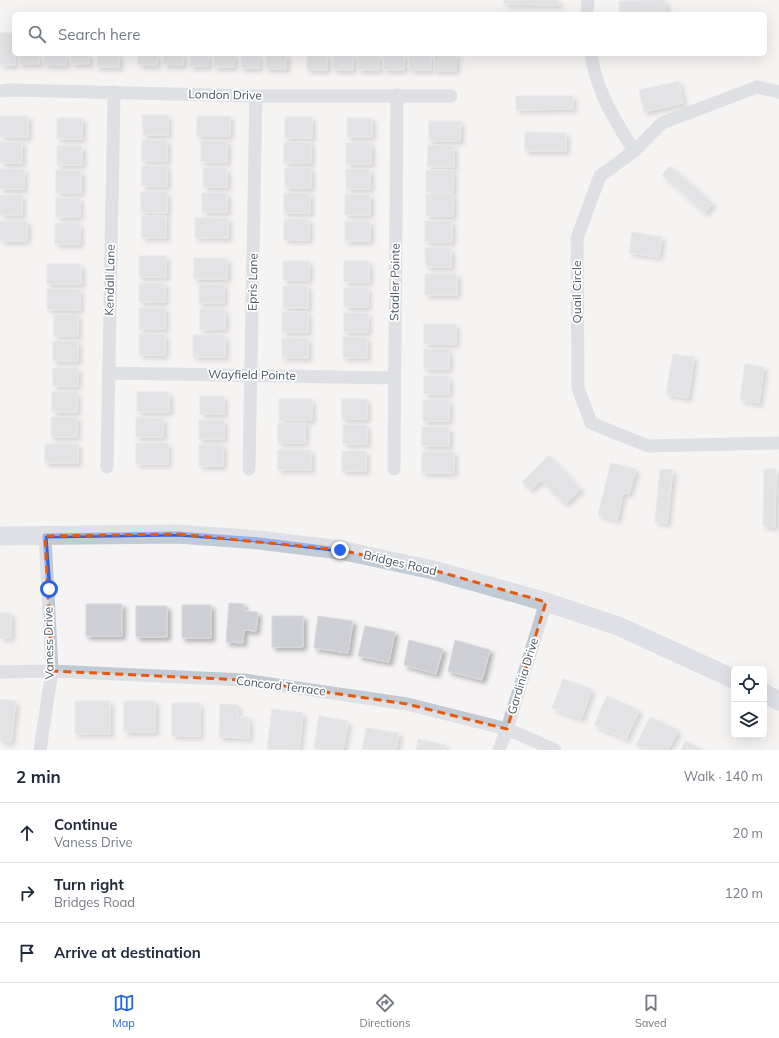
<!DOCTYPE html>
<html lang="en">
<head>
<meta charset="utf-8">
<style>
	body { margin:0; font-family:Mulish,sans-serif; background:#f6f6f7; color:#1f2937 }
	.controls { position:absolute; right:12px; bottom:12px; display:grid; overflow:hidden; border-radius:6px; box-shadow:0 4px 16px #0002 }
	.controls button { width:36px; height:36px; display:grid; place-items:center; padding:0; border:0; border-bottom:1px solid #e0e1e3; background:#fff; color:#1f2937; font:20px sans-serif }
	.stop { position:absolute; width:12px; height:12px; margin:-9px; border:3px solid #2563eb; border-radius:50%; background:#fff }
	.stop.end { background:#2563eb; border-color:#fff; box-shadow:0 1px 4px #0008 }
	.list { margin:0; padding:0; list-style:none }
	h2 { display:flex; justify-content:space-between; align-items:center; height:52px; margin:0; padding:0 16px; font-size:17px }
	h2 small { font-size:13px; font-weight:400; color:#747a83 }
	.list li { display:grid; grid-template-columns:26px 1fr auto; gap:12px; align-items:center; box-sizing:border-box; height:60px; padding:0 16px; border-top:1px solid #e0e1e3 }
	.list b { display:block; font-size:15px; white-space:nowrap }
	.list p { margin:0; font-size:13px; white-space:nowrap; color:#747a83 }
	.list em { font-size:13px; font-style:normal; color:#747a83 }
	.icon { flex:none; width:22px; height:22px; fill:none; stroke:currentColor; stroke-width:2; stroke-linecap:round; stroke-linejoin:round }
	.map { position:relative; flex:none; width:779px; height:750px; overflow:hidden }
	.search { position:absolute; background:#fff; box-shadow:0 4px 16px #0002; left:12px; right:12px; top:12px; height:44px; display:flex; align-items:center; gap:10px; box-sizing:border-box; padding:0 14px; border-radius:6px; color:#747a83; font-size:15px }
	.sheet { height:232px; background:#fff }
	nav { display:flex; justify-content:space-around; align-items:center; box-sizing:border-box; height:56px; border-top:1px solid #e0e1e3; background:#fff; font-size:11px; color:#747a83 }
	nav a { display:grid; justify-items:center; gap:2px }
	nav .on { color:#2563eb }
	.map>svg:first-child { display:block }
</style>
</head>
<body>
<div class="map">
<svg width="779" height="750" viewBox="0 0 779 750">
	<defs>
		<filter id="shadow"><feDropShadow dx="3.5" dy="3.5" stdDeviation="2" flood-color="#0004"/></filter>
	</defs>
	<rect width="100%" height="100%" fill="#f5f3f3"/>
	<!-- building -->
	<path fill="#cdcfd5" stroke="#d7d9de" filter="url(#shadow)" d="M504,0h55v5l-55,-1z
		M665,0l1,14h-46l-1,-13z
		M0,33h14l1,32h-15z
		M19,54h20v10h-20z
		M44,54h22v11h-22z
		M71,54h18v10h-18z
		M97,54h22v13h-22z
		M138,54h19v11h-19z
		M163,54h20v11h-20z
		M190,54h18v12h-18z
		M214,54h20v13h-20z
		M241,54h18v14h-18z
		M266,54h20v15h-20z
		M307,54h20v16h-20z
		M333,54h20v16h-20z
		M358,54h21v16h-21z
		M383,54h21v16h-21z
		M409,54h22v16h-22z
		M434,54h22v17h-22z
		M679,81l4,22 -39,9 -5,-22z
		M516,96h57v13l-57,1z
		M142,115h26v20h-25z
		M0,116h28v21h-28z
		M197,116h33v20h-33z
		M285,117h27v21h-27z
		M57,118h25v21h-25z
		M347,118h25v19h-25z
		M429,121h32l-1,20h-31z
		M525,132l41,1v18h-41z
		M142,140h25v21h-25z
		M201,141h26v21h-26z
		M0,142h22v21h-22z
		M284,142h27v21h-27z
		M346,143h25v21h-25z
		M428,145l26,1v21h-27z
		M57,146h25v19h-25z
		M142,166h25v20h-25z
		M670,166l43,37 -8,10 -43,-38z
		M203,168h24v19h-24z
		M285,168h26v20h-26z
		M0,169h24v20h-24z
		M346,169h24v20h-24z
		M56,170h25v23h-25z
		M426,170h27v22h-27z
		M141,192h26v21h-26z
		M202,193h25v19h-25z
		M284,193h26v20h-26z
		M345,194h25v21h-25z
		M426,194h27v22h-27z
		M0,195h22v20h-22z
		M56,198h24v19h-24z
		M142,216h24v22h-24z
		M195,218h33v20h-33z
		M284,219h25v21h-25z
		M0,221h27v20h-27z
		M345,221h25v20h-25z
		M425,221h27v21h-27z
		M55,223h25v21h-25z
		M632,232l30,5 -3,20 -30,-4z
		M425,248h26v19h-25z
		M139,256h27v21h-27z
		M194,258h33v21h-33z
		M283,261h26v19h-26z
		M344,261h25v21h-25z
		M47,264h34v20h-34z
		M425,274h32v21h-32z
		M139,283h26v19h-26z
		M199,284h25v19h-25z
		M283,286h25v22h-25z
		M344,288h24v19h-24z
		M47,289h33v21h-33z
		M139,308h26v21h-26z
		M200,309h25v20l-25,1z
		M282,312h26v20h-26z
		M344,313h24v19h-24z
		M54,315h24v21h-24z
		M424,324h32v20h-32z
		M139,334h26v21h-26z
		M193,335h32v22h-32z
		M343,337h24v21h-24z
		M282,338h26v20h-26z
		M53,341h25v20h-25z
		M424,349h25v20h-25z
		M673,354l21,3 -6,41 -22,-4z
		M745,364l19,3 -5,36 -19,-3z
		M53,368h25v18h-25z
		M424,376h25v18h-25z
		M52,392h25v20h-25z
		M137,392h32v20h-32z
		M200,396h24v18h-24z
		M279,399h33v21h-33z
		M342,399h25v20h-25z
		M423,400h26v21h-26z
		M51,417h26v20h-26z
		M136,418h27v19h-27z
		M199,420h25v19h-25z
		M278,423h27v20h-27z
		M343,425h24v19h-24z
		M422,427h27v19h-27z
		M136,443h32v21h-32z
		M45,444h33v19h-33z
		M199,445h24v21h-24z
		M278,450h33v20h-33z
		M342,451h24v20h-24z
		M422,452h32v21h-32z
		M549,455l32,34 -16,15 -24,-24 -11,10 -8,-8z
		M611,463l25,6 -7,25 -6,-1 -6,27 -19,-5z
		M660,469l13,1 -6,53 -12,-1z
		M764,469h12l-1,58 -12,-1z
		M229,603l15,1v7l14,1 -2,19 -12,-1 -1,13 -17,-1z
		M86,604h36v32h-36z
		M182,605h29v33h-29z
		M136,606h31v31h-31z
		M0,613h11v25h-11z
		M272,616h31v31h-31z
		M318,616l35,5 -5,32 -34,-5z
		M365,626l30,6 -6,30 -31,-6z
		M409,640l34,9 -7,25 -32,-9z
		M455,640l35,10 -8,30 -34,-9z
		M563,679l29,10 -11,30 -29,-11z
		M607,696l32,14 -13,29 -32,-14z
		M0,699l16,2 -5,41 -11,-1z
		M75,701h35v33h-35z
		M124,701h31v31h-31z
		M172,703h28v33h-28z
		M220,704l18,1v12h11v21l-30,-1z
		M272,709l31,4 -4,37 -32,-1z
		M319,716l29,5 -5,29h-16l-13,-2z
		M650,717l28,13 -10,20h-22l-10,-5z
		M366,728l33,5 -3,17h-34z
		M418,739l28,6 -1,5h-29z
		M685,741l19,9h-23z"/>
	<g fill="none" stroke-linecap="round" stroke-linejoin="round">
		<!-- street -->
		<path stroke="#c1cad2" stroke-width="13" d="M587,14l1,-14
			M591,54c5,37 24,66 43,97
			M0,91l10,-1 246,6h195
			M779,92l-22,-5 -95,36 -28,28 -34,25 -23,62 1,150 13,35 57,23 131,-3
			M109,373l285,5
			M107,467l7,-375
			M249,469l7,-373
			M394,469l3,-374
			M0,672l52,-1 192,9 163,24 100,25 48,21
			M40,750l12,-79 -7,-135
			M499,750l8,-21 39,-127"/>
		<!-- secondary -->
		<path stroke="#c1cbd6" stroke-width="19" d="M0,536l178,-2 81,6 81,10 93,20 113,32 72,24 116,53
			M764,693l15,8"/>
	</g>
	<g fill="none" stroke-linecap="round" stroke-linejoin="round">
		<!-- route -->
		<path stroke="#2563eb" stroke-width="5" d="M49,589l-4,-53 133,-2 81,6 81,10"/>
	</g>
	<!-- marked area -->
	<path d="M0 0H779V750H0ZM178,534l162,16 93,20 113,32 -39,127 -100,-25 -163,-24 -192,-9 -7,-135z" fill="#f5f3f3" fill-opacity=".55" fill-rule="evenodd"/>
	<path fill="none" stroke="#e8590c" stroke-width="3" stroke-dasharray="8 5" stroke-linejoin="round" d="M178,534l162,16 93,20 113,32 -39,127 -100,-25 -163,-24 -192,-9 -7,-135z"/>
	<g text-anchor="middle" stroke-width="3.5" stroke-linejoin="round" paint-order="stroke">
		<!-- street labels -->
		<g font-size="12" fill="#4a5661" stroke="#fff">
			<text transform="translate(225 95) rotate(1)" y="4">London Drive</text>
			<text transform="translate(110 280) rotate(-89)" y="4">Kendall Lane</text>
			<text transform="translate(253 282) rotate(-89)" y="4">Epris Lane</text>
			<text transform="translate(395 282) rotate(-89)" y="4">Stadler Pointe</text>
			<text transform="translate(577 292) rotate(-90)" y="4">Quail Circle</text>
			<text transform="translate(252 375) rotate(1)" y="4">Wayfield Pointe</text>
			<text transform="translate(400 563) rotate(13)" y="4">Bridges Road</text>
			<text transform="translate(49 643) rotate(-91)" y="4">Vaness Drive</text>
			<text transform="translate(523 676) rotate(-73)" y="4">Gardinia Drive</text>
			<text transform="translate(281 686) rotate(7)" y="4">Concord Terrace</text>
		</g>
	</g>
</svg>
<div class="controls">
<button><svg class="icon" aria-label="locate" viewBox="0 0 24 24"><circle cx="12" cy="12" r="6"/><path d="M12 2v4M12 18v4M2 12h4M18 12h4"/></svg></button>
<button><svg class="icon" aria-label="layers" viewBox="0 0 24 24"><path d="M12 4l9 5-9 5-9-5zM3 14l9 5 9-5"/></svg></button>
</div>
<div class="stop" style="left:49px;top:589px"></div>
<div class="stop end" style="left:340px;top:550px"></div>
<div class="search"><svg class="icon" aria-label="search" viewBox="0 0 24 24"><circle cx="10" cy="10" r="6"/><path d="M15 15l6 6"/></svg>Search here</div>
</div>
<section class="sheet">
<h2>2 min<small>Walk · 140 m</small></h2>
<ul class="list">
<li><svg class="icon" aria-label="ahead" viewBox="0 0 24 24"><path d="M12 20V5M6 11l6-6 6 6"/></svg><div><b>Continue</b><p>Vaness Drive</p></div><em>20 m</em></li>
<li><svg class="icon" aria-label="right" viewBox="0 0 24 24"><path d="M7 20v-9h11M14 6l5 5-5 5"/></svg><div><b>Turn right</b><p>Bridges Road</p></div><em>120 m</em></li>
<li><svg class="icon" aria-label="arrive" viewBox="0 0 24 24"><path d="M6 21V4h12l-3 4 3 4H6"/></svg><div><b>Arrive at destination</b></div></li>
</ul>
</section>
<nav>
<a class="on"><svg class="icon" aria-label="map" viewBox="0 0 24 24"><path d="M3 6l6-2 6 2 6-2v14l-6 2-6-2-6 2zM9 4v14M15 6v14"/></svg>Map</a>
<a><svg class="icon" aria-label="directions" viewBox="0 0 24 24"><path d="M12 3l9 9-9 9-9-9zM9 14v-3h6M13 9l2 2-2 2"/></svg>Directions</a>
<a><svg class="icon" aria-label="saved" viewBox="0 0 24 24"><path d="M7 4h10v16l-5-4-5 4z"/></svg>Saved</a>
</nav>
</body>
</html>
